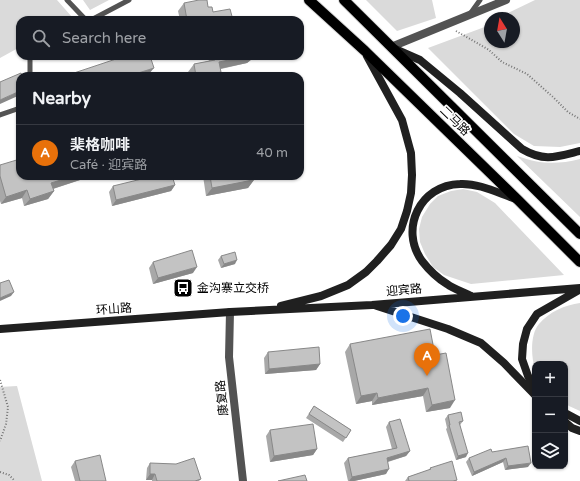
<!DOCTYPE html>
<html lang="en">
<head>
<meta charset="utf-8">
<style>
	body { margin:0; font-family:"Varela Round","Noto Sans SC",sans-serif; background:#242831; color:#f1f3f6 }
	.controls { position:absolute; right:12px; bottom:12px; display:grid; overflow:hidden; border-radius:8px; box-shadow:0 1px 3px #0004 }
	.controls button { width:36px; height:36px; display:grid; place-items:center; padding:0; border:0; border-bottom:1px solid #363941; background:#171b24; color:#f1f3f6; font:20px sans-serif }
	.compass { position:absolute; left:484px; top:12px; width:36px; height:36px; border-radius:50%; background:#171b24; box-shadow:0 1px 3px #0004; rotate:349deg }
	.you { position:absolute; left:403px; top:316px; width:14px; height:14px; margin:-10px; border:3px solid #fff; border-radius:50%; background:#1a73e8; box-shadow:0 0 0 6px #1a73e833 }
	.badge { display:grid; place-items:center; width:26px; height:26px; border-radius:50%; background:#0f766e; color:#fff; font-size:13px; font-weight:700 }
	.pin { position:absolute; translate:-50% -33px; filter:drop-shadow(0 1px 2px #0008) }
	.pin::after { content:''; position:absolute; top:21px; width:14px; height:12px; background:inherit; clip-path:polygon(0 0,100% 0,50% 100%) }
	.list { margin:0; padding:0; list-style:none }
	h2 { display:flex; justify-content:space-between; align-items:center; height:52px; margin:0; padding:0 16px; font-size:17px }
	h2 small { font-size:13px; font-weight:400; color:#9ea1a6 }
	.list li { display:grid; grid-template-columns:26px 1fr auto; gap:12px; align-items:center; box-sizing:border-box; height:56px; padding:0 16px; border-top:1px solid #363941 }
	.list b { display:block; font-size:15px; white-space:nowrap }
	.list p { margin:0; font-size:13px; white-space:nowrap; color:#9ea1a6 }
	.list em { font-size:13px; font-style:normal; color:#9ea1a6 }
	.icon { flex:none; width:22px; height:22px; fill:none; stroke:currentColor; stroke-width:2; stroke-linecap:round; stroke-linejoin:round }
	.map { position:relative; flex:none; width:580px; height:481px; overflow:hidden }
	.search { position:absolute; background:#171b24; box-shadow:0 1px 3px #0004; left:16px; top:16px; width:288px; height:44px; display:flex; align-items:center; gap:10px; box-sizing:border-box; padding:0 14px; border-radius:12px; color:#9ea1a6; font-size:15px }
	.panel { position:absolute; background:#171b24; box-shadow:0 1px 3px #0004; left:16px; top:72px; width:288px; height:108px; border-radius:12px }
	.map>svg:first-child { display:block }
</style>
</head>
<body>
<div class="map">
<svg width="580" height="481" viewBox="0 0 580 481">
	<rect width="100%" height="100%" fill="#fff"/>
	<!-- green -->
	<path fill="#dadada" d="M0,0h57l15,17 -6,3h-46v27l-20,11z
		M83,0h26l-19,10z
		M366,0h66l4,18 -39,13z
		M535,0h45v143l-20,4 -26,-1 -20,-12 -86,-86 62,-23v17h24v-24h-14l6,-4z
		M517,156c23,8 39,9 63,3v58z
		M463,189l14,3 18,11 69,72 -93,9 -27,-9 -11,-8 -8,-13 -5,-12 -1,-13 3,-12 8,-13 8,-8 13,-5z
		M580,303v108l-11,-5 -4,-3v-39h-30v5c-4,-12 -5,-35 4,-45 10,-12 26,-19 41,-21z
		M17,386l25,95h-42v-94z"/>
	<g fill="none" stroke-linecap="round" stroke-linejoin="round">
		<defs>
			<path id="primary" d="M309,0l56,51 153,149 62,62
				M344,0l236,234"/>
		</defs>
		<!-- primary casing -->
		<use href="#primary" stroke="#dbdbdb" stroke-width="12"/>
		<!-- path -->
		<path stroke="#757575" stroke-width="2" stroke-dasharray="1 2" stroke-linecap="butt" d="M456,31l33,19 13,12 25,12 26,23 15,15 12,7
			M0,380l8,27 -2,17 -6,17
			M0,472l9,3 6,6"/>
		<!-- service -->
		<path stroke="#535353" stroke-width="5" d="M67,0l19,20
			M470,14l10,-14
			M91,20l38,-20
			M30,76v-20
			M0,115l20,-7"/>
		<!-- minor -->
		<path stroke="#535353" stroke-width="8" d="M391,47l115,-47
			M230,312l-1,45 14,124"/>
		<!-- secondary -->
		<path stroke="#202020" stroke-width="8" d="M395,49l25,11 40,33 62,56c22,13 34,8 58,2
			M471,296c-8,-4 -17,-7 -24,-12 -10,-6 -18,-14 -25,-23 -23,-32 -2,-76 38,-77 19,-1 38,9 56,15
			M281,306l40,-10 27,-11 18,-13 11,-11 14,-16 10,-16 6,-18 4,-18 1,-18 -1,-22 -9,-33 -35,-64
			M377,306l71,23 33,14 23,20 31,32
			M0,329l230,-17 142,-7 208,-17
			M535,386l-7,-10 -6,-17 1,-15 4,-15 10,-15 42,-24
			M565,413l15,8
			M565,422l7,6 8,3"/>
		<!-- primary -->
		<use href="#primary" stroke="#000" stroke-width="10"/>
	</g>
	<!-- wall -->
	<path fill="#a8a8a8" d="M184,3l24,4 5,5 20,8h-53l-2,-9z
		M207,56h47l-2,3 -5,4 -26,6 -2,7h-30l-1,-4 6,-8 15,-3z
		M0,165l20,11h66l-3,3 -30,10 1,2 -6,8 -24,7 -2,-8 -21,6 -1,-3z
		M203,176h54l-9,12 -42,8z
		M175,185l-4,6 -59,15 -3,-14 4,-6z
		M221,256l14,8 -14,4 -3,-8z
		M153,262l40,11 -40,11 -4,-16z
		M350,344l85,11 15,53 -24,4 -3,-16 -51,9v-4l-16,3 -11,-52z
		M268,352l52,12 -4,6 -51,4 -1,-16z
		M314,406l37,24 -8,12 -37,-24z
		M448,415l15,6 -3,4 6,32 -10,3 -10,-31 1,-1 -2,-9z
		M389,422l21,29 -4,5 -18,6 -2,12 -32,7h-6l-4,-18 4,-5 44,-9 -6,-22z
		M270,430l47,19 -4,6 -43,7 -4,-26z
		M492,452l36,15 -23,3 -2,-8 -31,14 -6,-14 3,-4z
		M75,461l31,20h-31l-4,-14z
		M150,463l51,16 -2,2h-47v-1h-6l1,-12z
		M430,468l27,12 -1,1h-51l3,-4 21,-7z"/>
	<!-- shaded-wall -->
	<path fill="#888" d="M248,56h6l-2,3 -5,4 -33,7 5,-8z
		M154,68l-6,7 -1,1h-18z
		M221,72l-2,4h-14z
		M20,91v4l-20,9v-4z
		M74,176h12l-3,3 -37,12 5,-8z
		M257,176l-9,12 -42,8 6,-8z
		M175,185l-4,6 -59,15 4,-6z
		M27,190l-5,8 -21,6 5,-7z
		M54,191l-6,8 -24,7 6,-7z
		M237,260l-2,4 -14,4 3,-4z
		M197,267l-4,6 -40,11 5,-6z
		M14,292l-3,4 -11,5v-3z
		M320,364l-4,6 -51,4 4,-5z
		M428,388l-5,8 -51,9 6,-7z
		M377,393l-5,8 -16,3 5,-8z
		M455,400l-5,8 -24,4 6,-7z
		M317,449l-4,6 -43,7 4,-6z
		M410,451l-4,5 -23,7 4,-5z
		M468,453l-2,4 -10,3 2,-4z
		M506,458l-3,4 -31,14 2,-4z
		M531,463l-3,4 -23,3 3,-4z
		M389,469l-3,5 -32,7h-5l3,-4z
		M150,474h5l-3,6h-6z"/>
	<!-- building -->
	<path fill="#c3c3c3" stroke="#888" d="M199,0h8l1,7h4l1,5 17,-3 3,11h-46l-3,-17z
		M125,56h25l4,12 -25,8h-54l-1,-3z
		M215,56h33l-29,6 2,10 -16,4h-9l-2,-12 21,-4z
		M21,73l1,3h-2v15l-20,9v-18z
		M20,159v17h54l-23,7 3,8 -24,8 -3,-9 -21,7 -6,-21v-11z
		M154,176h18l3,9 -59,15 -3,-14z
		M210,176h47l-4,4 -41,8z
		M192,250l5,17 -39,11 -5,-16z
		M235,252l2,8 -13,4 -3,-8z
		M9,280l5,12 -14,6v-15z
		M430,329l5,26 11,-2 9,47 -23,5 -4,-17 -50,10 -1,-5 -16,3 -11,-52z
		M319,347l1,17 -51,5 -1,-17z
		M314,406l37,24 -5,8 -37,-24z
		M461,412l2,9 -4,1 9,31 -10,3 -9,-31h1l-2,-10z
		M400,419l10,32 -23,7 2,11 -37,8 -4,-19 49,-10 -8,-26z
		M313,424l4,25 -43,7 -4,-26z
		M528,446l3,17 -23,3 -2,-8 -32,14 -5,-14 22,-9 1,3z
		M100,455l6,26h-26l-5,-20z
		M194,458l7,21 -6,2h-38l-2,-7h-5v-11l26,1z
		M452,461l5,19 -4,1h-44l-1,-4 23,-8 -1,-1z
		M305,475l2,6h-29z"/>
	<!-- icons -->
	<defs>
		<symbol id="bus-square" viewBox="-11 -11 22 22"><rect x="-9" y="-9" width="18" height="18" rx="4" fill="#000" stroke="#fff"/><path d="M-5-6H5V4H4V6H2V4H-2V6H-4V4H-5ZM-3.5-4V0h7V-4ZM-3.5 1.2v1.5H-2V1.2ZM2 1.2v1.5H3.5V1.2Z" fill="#fff"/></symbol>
	</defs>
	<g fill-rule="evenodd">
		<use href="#bus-square" x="172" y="277" width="22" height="22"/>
	</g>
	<g text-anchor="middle" stroke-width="3.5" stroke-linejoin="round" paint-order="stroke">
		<!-- street labels -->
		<g font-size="12" fill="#000" stroke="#fff">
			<text transform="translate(455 121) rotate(44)" y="4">二马路</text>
			<text transform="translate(404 290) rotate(-5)" y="4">迎宾路</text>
			<text transform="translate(114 309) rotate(-4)" y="4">环山路</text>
			<text transform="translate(222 398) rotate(-96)" y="4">康复路</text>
		</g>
		<!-- poi labels -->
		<g font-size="12" fill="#000" stroke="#fff" text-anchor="start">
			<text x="197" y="292">金沟寨立交桥</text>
		</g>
	</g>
</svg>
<div class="controls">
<button>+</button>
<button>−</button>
<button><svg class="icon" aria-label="layers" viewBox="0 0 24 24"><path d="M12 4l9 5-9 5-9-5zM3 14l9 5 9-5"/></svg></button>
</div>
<svg class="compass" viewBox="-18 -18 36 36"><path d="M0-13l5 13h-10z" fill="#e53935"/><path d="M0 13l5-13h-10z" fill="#9ea1a6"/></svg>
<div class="you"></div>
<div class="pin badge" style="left:427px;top:376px;background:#e8710a">A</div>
<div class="search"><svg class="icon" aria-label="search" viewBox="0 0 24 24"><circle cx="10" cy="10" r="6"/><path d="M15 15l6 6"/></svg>Search here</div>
<section class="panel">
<h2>Nearby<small></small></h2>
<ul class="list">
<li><span class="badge" style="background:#e8710a">A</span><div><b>棐格咖啡</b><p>Café · 迎宾路</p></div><em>40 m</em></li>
</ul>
</section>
</div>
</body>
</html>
